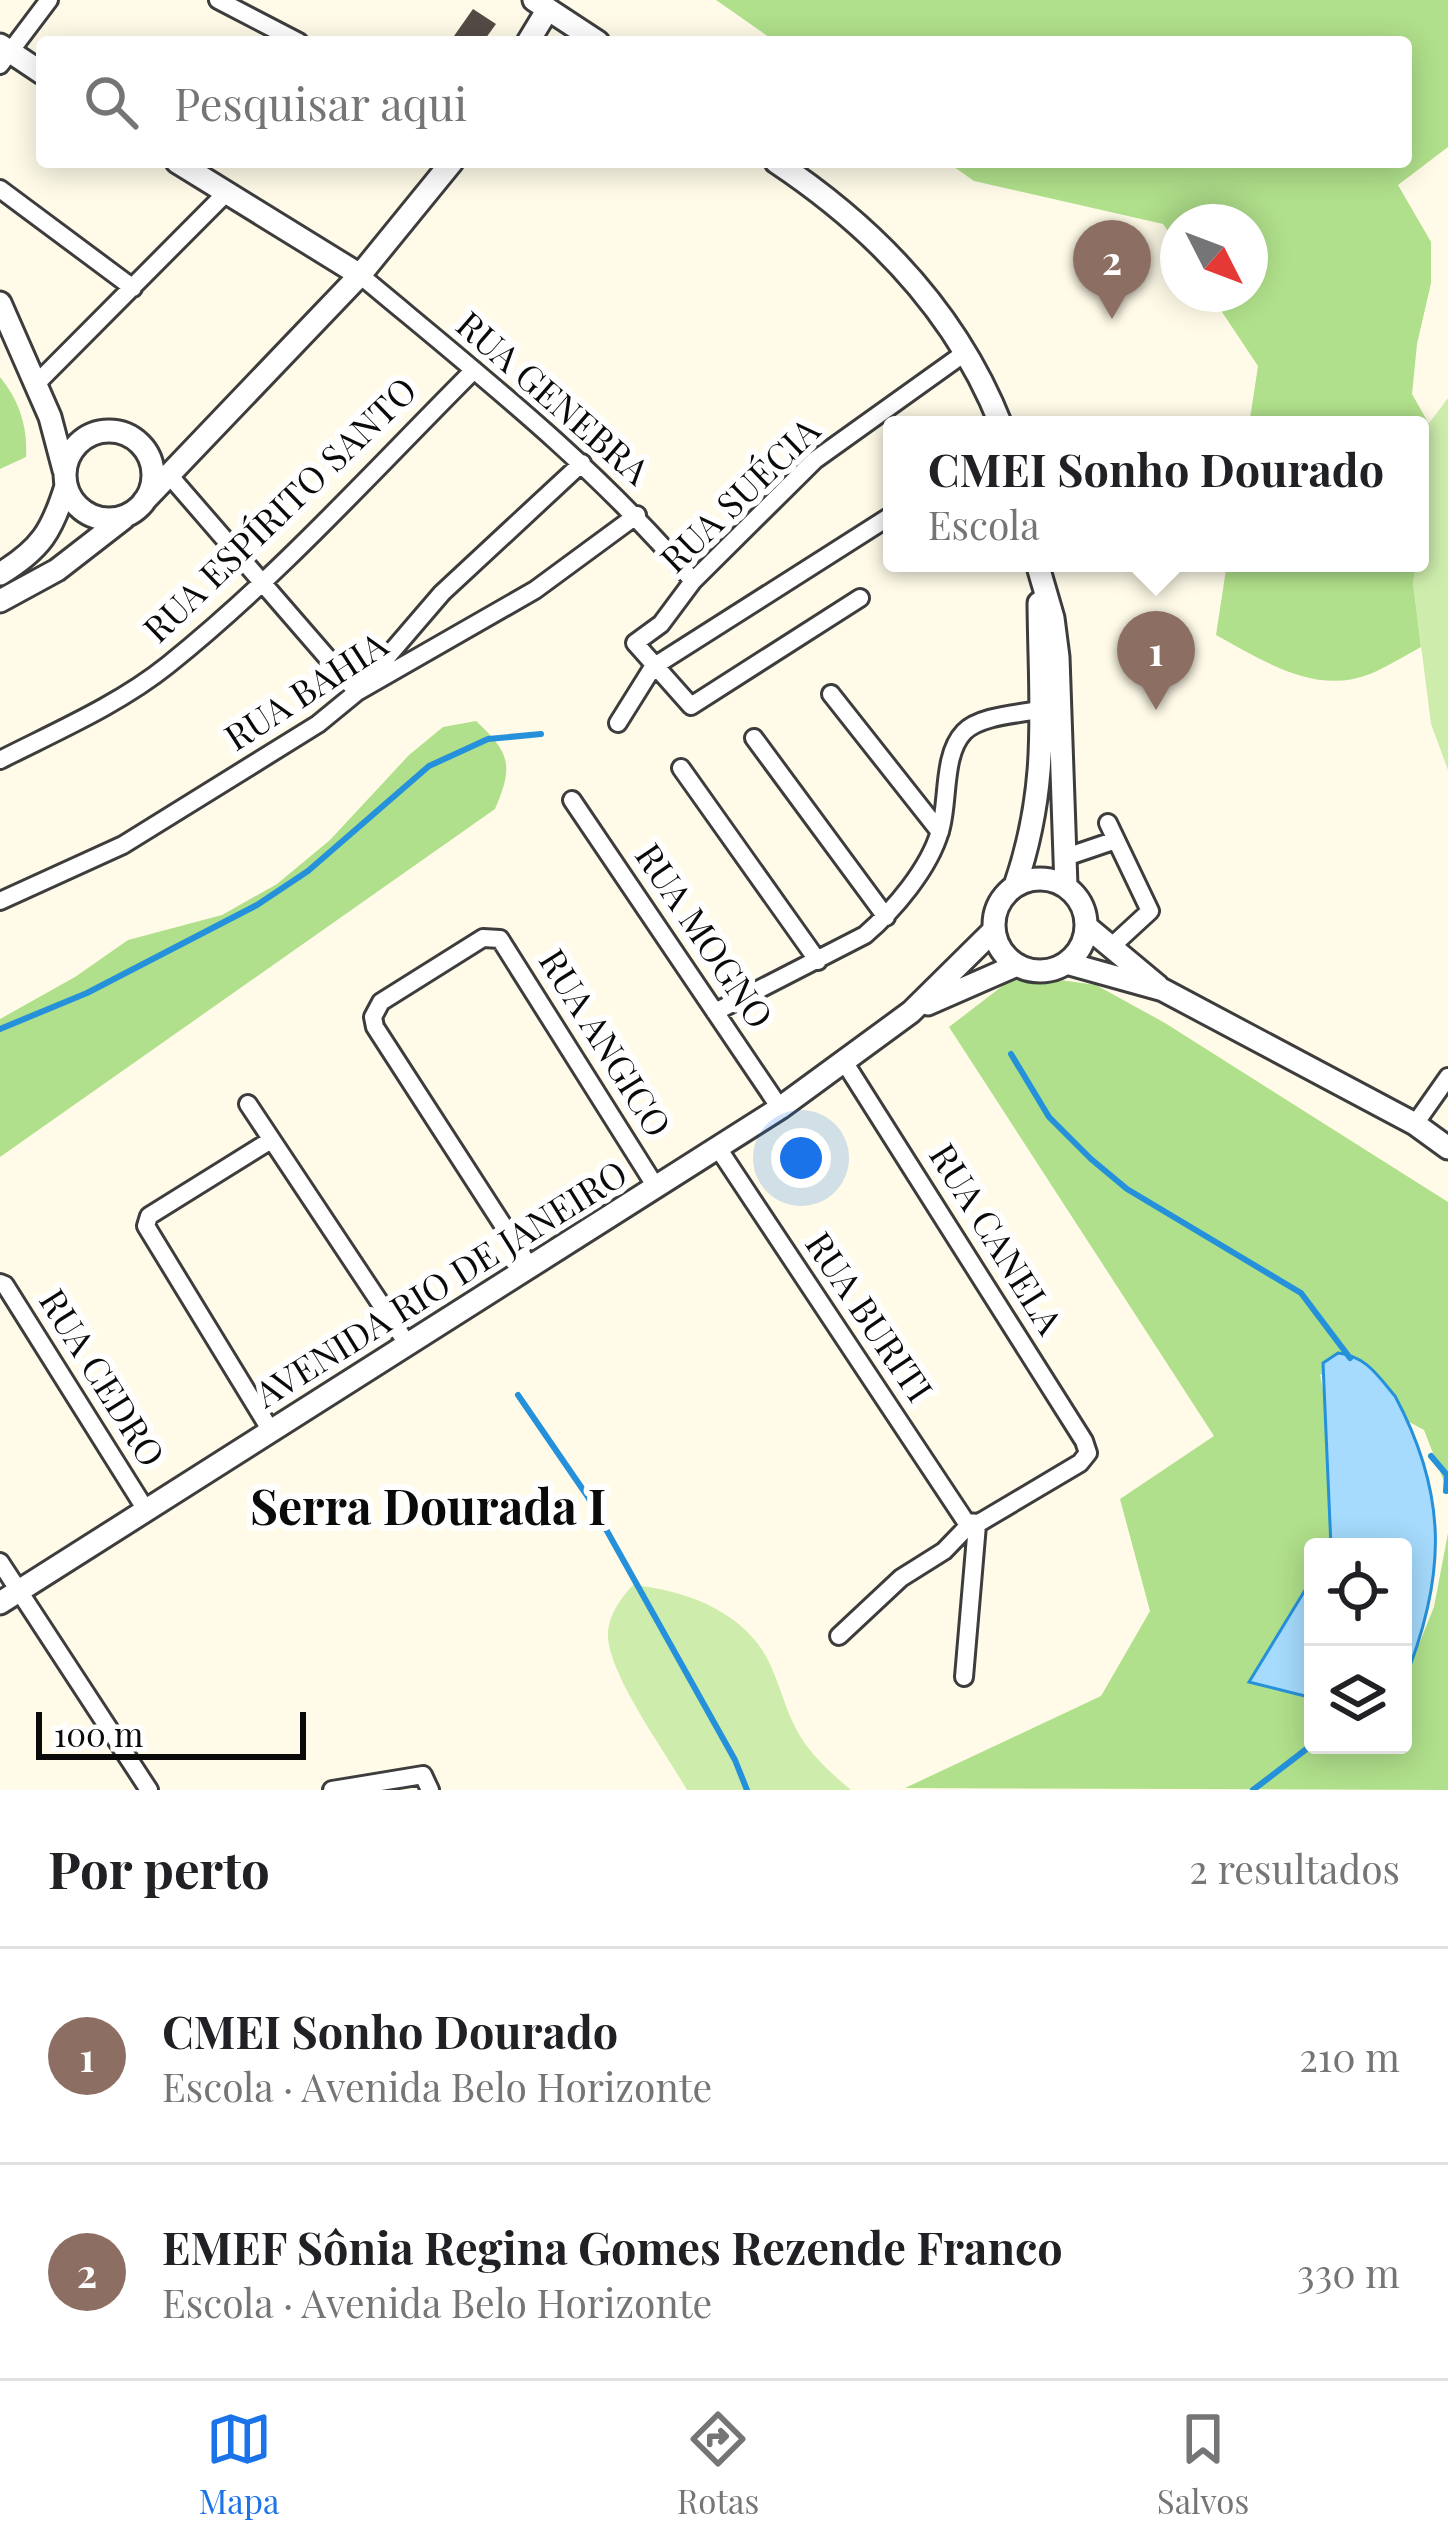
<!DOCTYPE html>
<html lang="pt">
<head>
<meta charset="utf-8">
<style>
	body { margin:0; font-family:"Playfair Display",serif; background:#f2f2f2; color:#202124 }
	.controls { position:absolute; right:36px; bottom:36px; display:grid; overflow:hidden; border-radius:12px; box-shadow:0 6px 30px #0003 }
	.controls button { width:108px; height:108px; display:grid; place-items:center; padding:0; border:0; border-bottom:3px solid #e0e0e0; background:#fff; color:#202124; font:60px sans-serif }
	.compass { position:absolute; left:1160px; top:204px; width:108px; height:108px; border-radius:50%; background:#fff; box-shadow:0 6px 30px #0003; rotate:132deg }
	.scale { position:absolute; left:36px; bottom:30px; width:270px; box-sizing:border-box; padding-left:12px; border:6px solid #0a0a0a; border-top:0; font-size:33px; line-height:42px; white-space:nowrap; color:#0a0a0a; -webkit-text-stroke:9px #fff; paint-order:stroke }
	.you { position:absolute; left:801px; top:1158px; width:42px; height:42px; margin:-30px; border:9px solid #fff; border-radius:50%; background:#1a73e8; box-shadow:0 0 0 18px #1a73e833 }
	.badge { display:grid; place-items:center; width:78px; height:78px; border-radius:50%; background:#1a73e8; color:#fff; font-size:39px; font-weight:700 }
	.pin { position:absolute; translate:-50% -99px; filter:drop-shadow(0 3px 6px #0008) }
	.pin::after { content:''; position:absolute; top:63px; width:42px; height:36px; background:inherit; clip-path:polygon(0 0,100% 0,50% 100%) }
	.popup { position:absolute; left:883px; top:416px; width:546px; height:156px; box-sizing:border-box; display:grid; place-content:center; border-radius:12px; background:#fff; filter:drop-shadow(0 3px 9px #0005); font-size:39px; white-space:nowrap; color:#757577 }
	.popup b { font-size:45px; color:#202124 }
	.popup::after { content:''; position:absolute; left:50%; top:100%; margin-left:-24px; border:24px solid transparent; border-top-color:#fff }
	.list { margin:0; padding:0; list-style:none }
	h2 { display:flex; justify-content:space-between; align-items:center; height:156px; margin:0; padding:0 48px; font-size:51px }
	h2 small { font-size:39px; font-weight:400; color:#757577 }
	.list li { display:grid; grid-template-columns:78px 1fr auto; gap:36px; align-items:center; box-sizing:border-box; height:216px; padding:0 48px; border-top:3px solid #e0e0e0 }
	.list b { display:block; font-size:45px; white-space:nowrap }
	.list p { margin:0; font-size:39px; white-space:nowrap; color:#757577 }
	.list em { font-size:39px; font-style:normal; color:#757577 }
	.icon { flex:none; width:66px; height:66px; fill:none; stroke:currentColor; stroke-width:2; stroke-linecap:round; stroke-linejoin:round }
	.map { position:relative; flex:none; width:1448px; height:1790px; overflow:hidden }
	.search { position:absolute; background:#fff; box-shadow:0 6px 30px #0003; left:36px; right:36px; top:36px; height:132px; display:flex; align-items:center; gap:30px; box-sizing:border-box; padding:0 42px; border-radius:12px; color:#757577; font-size:45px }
	.sheet { height:588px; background:#fff }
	nav { display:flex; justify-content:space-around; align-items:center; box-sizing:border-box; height:168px; border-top:3px solid #e0e0e0; background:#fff; font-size:33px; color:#757577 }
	nav a { display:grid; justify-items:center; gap:6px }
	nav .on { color:#1a73e8 }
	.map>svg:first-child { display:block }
</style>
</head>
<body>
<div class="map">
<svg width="1448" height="1790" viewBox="0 0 1448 1790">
	<rect width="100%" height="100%" fill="#fffbe8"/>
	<!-- green -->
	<path fill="#ceedad" d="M1448,398v372l-17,-46 -18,-141 3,-20h4l8,-82 -7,-47z
		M633,1585c51,5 108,25 134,73 13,25 18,53 33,78 13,21 32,38 51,54h-164c-22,-38 -70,-104 -78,-145 -5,-23 9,-44 24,-60z"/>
	<!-- forest -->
	<path fill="#b0e08b" d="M716,0h732v147l-50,38 33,57v41l-14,61 -5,50 17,30 -8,10 7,47 -8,53v-109h-171l9,-59 -48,-72h40v-72h-72v23l-15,-21 -189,-43 -27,-19h459v-120h-630z
		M0,377c19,23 28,50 26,80l-26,12z
		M1227,563h189l-3,20 8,64c-17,9 -34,20 -51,27 -55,22 -108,-14 -154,-39z
		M476,721c34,32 38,44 19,88l-495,348v-138l75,-42 53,-37 94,-25 55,-31 53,-44 79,-85 34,-28z
		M1018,974l78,11 69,38 283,179v290l-24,-62 -104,-56 7,38 6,131 -2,4h-18v30l-63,105 63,16v47h90v-61l31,-77 14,-74v257l-543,-2 196,-92 49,-85 -30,-112 94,-63 -265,-409z"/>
	<!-- water -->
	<path fill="#a6dbfd" stroke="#2591db" stroke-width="3" d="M1338,1353c28,3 40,23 57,43 53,99 52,180 8,288v-137h-72l-8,-184z
		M1313,1577v121l-64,-16z"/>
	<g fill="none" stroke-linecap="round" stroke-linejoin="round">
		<!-- stream -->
		<path stroke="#2591db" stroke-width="6" d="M0,1029l87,-36 170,-88 51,-34 121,-105 59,-27 53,-5
			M1011,1054l38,63 42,42 36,30 174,104 49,65
			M518,1395l70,102 147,263 12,30
			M1431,1456l16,19 -1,16
			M1253,1790l60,-46"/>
	</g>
	<!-- building -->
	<path fill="#544b46" d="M473,9l23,15 -13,18h-19l-10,-6z"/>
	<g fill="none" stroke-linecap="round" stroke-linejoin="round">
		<defs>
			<path id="minor" d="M218,0l81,42
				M0,65l49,-65
				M0,189l133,99
				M360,275c116,97 235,190 333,306
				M36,384l189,-190
				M169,475l188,217 85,-99 140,-130
				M860,598l-169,108 -56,-63 26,-19 32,-43 122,-121 151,-108
				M831,694l109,138
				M618,723l35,-56 239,-152
				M754,738l132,179
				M0,760c57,-29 118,-55 168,-95 110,-88 207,-196 306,-295
				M681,768l137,193
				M572,800l208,308
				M1108,823l42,88 -38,35
				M1066,857l50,-17
				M0,901l123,-56 195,-121 39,-32 178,-102 102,-75
				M715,1012l150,-77c29,-25 64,-66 75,-104 9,-29 2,-76 24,-99 16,-17 58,-18 80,-23
				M248,1104l160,241
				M1415,1124l33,-47
				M271,1140l-122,76 -3,10 125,205
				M718,1148l248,374 13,1 101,-60 8,-10 -4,-12 -239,-378
				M530,1267l-155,-240 -2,-10 8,-15 102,-64 17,1 156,248
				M0,1283l5,2 141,225
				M0,1562l149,228
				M839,1636l62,-58 43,-27 26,-27
				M964,1677l13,-152
				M332,1790l91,-15 7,15"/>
			<path id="tertiary" d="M534,0l64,42
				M528,42l20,-33
				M0,45l42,28
				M177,162l183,113
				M776,162c99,66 181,151 225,263
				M0,303l50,114 14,53
				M65 475a44 44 0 1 1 88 0a44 44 0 1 1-88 0Z
				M144,501l216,-226 92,-113
				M1037,563l16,55 5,39 8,229
				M0,574c41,-25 52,-43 66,-88
				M0,601l57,-31 67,-52
				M994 925a46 46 0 1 1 92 0a46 46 0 1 1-92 0Z
				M1015,886c35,-102 25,-178 24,-283
				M1086,926l72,60
				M1066,963l97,27 252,134 33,24
				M928,1004l89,-39
				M0,1603l780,-495 131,-96 83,-82"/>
		</defs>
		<!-- minor casing -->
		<use href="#minor" stroke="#3d3d3d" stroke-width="22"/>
		<!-- tertiary casing -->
		<use href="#tertiary" stroke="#3d3d3d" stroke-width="27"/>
		<!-- minor -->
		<use href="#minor" stroke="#fff" stroke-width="16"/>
		<!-- tertiary -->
		<use href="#tertiary" stroke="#fff" stroke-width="21"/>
	</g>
	<g text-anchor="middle" stroke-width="12" stroke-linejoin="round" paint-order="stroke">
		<!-- street labels -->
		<g font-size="36" fill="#0a0a0a" stroke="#fff">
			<text transform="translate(553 398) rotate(41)" y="13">RUA GENEBRA</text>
			<text transform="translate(740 495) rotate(-44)" y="13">RUA SUÉCIA</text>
			<text transform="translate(280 510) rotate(-44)" y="13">RUA ESPÍRITO SANTO</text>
			<text transform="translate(306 691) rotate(-33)" y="13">RUA BAHIA</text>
			<text transform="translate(704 936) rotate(56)" y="13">RUA MOGNO</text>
			<text transform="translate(605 1043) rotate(58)" y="13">RUA ANGICO</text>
			<text transform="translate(996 1239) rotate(58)" y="13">RUA CANELA</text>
			<text transform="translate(441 1284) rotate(-32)" y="13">AVENIDA RIO DE JANEIRO</text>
			<text transform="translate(869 1317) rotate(56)" y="13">RUA BURITI</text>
			<text transform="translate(102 1378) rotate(58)" y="13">RUA CEDRO</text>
		</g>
		<!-- district labels -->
		<g font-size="48" font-weight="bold" fill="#0a0a0a" stroke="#fff">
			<text x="428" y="1525">Serra Dourada I</text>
		</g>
	</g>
</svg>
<div class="controls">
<button><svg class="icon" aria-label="locate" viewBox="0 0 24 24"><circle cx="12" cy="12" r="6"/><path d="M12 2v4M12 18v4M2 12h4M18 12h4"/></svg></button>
<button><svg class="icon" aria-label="layers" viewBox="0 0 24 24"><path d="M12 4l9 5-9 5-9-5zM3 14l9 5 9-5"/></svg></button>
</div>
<svg class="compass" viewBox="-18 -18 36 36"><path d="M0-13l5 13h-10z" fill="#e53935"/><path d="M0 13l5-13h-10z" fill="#757577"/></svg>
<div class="scale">100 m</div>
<div class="you"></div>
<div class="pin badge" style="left:1156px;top:710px;background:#8d6e63">1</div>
<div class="popup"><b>CMEI Sonho Dourado</b>Escola</div>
<div class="pin badge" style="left:1112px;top:319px;background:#8d6e63">2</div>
<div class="search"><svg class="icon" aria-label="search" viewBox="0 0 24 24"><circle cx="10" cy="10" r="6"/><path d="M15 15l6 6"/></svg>Pesquisar aqui</div>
</div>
<section class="sheet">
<h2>Por perto<small>2 resultados</small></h2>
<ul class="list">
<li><span class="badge" style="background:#8d6e63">1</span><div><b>CMEI Sonho Dourado</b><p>Escola · Avenida Belo Horizonte</p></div><em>210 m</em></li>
<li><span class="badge" style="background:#8d6e63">2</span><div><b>EMEF Sônia Regina Gomes Rezende Franco</b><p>Escola · Avenida Belo Horizonte</p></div><em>330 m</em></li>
</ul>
</section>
<nav>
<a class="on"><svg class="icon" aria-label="map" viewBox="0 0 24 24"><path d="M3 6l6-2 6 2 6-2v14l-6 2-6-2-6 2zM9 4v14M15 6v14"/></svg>Mapa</a>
<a><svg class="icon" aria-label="directions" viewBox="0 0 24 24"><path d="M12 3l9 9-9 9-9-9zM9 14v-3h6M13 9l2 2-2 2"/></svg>Rotas</a>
<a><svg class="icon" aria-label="saved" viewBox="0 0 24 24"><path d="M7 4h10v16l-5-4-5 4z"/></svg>Salvos</a>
</nav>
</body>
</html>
